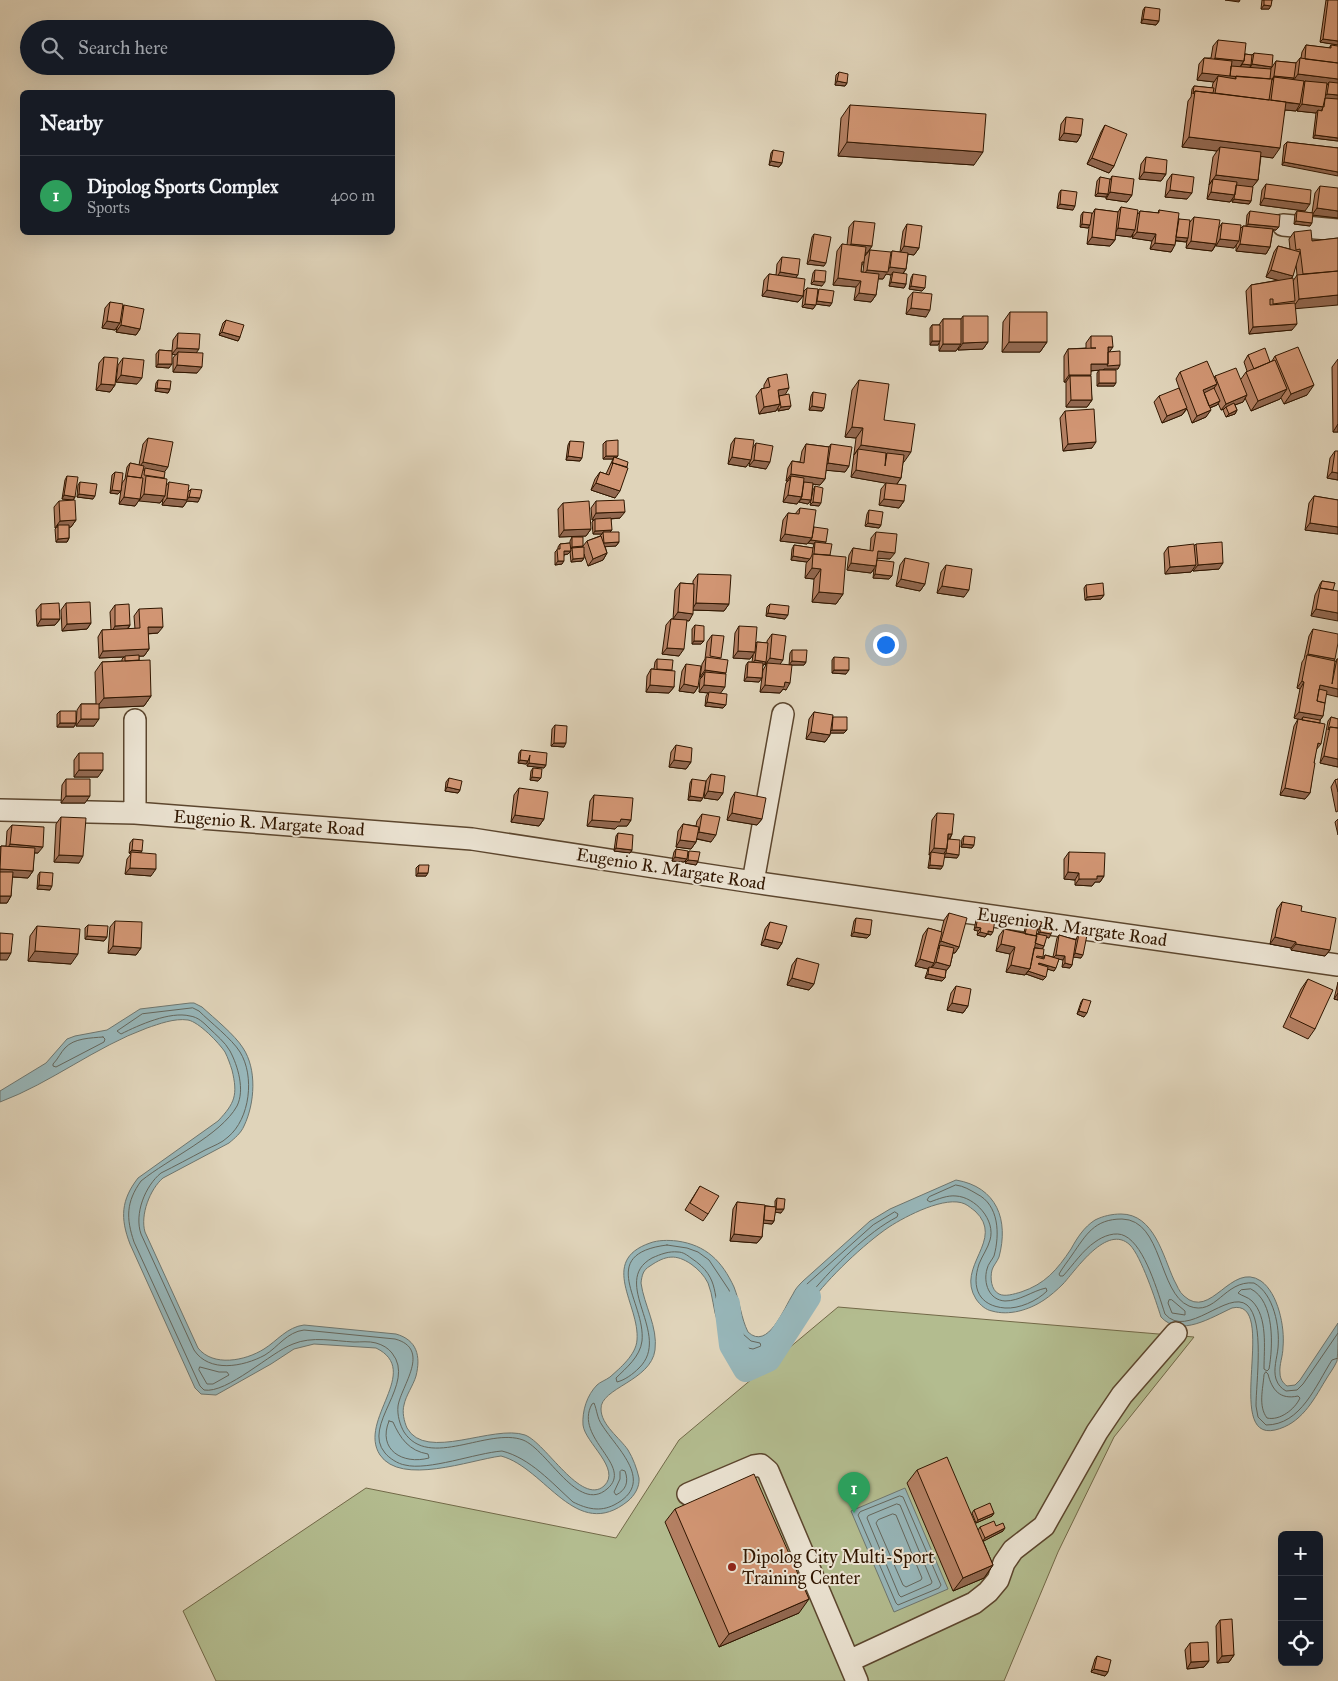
<!DOCTYPE html>
<html lang="en">
<head>
<meta charset="utf-8">
<style>
	body { margin:0; font-family:"IM FELL Great Primer",serif; background:#20242c; color:#f1f3f6 }
	.controls { position:absolute; right:15px; bottom:15px; display:grid; overflow:hidden; border-radius:8px; box-shadow:0 5px 20px #0002 }
	.controls button { width:45px; height:45px; display:grid; place-items:center; padding:0; border:0; border-bottom:1px solid #363941; background:#171b24; color:#f1f3f6; font:25px sans-serif }
	.you { position:absolute; left:885px; top:644px; width:18px; height:18px; margin:-12px; border:4px solid #fff; border-radius:50%; background:#1a73e8; box-shadow:0 0 0 8px #1a73e833 }
	.badge { display:grid; place-items:center; width:32px; height:32px; border-radius:50%; background:#2563eb; color:#fff; font-size:16px; font-weight:700 }
	.pin { position:absolute; translate:-50% -41px; filter:drop-shadow(0 1px 2px #0008) }
	.pin::after { content:''; position:absolute; top:26px; width:18px; height:15px; background:inherit; clip-path:polygon(0 0,100% 0,50% 100%) }
	.list { margin:0; padding:0; list-style:none }
	h2 { display:flex; justify-content:space-between; align-items:center; height:65px; margin:0; padding:0 20px; font-size:21px }
	h2 small { font-size:16px; font-weight:400; color:#9ea1a6 }
	.list li { display:grid; grid-template-columns:32px 1fr auto; gap:15px; align-items:center; box-sizing:border-box; height:80px; padding:0 20px; border-top:1px solid #363941 }
	.list b { display:block; font-size:19px; white-space:nowrap }
	.list p { margin:0; font-size:16px; white-space:nowrap; color:#9ea1a6 }
	.list em { font-size:16px; font-style:normal; color:#9ea1a6 }
	.icon { flex:none; width:28px; height:28px; fill:none; stroke:currentColor; stroke-width:2; stroke-linecap:round; stroke-linejoin:round }
	.map { position:relative; flex:none; width:1338px; height:1681px; overflow:hidden }
	.search { position:absolute; background:#171b24; box-shadow:0 5px 20px #0002; left:20px; top:20px; width:375px; height:55px; display:flex; align-items:center; gap:12px; box-sizing:border-box; padding:0 18px; border-radius:28px; color:#9ea1a6; font-size:19px }
	.panel { position:absolute; background:#171b24; box-shadow:0 5px 20px #0002; left:20px; top:90px; width:375px; height:145px; border-radius:8px }
	.map>svg:first-child { display:block }
</style>
</head>
<body>
<div class="map">
<svg width="1338" height="1681" viewBox="0 0 1338 1681">
	<rect width="100%" height="100%" fill="#e0d4ba"/>
	<filter id="stains"><feTurbulence type="fractalNoise" baseFrequency=".004" numOctaves="4"/><feColorMatrix values="0 0 0 0 .2 0 0 0 0 .09 0 0 0 0 .02 0 0 0 .5 -.17"/></filter>
	<radialGradient id="worn" r=".72"><stop offset=".6" stop-color="#630" stop-opacity="0"/><stop offset="1" stop-color="#630" stop-opacity=".3"/></radialGradient>
	<!-- green -->
	<path fill="#b3bc8f" stroke="#726948" d="M838,1307l356,30 -80,100 -56,115 -54,129h-788l-33,-70 183,-123 250,50 63,-98z"/>
	<!-- water -->
	<path fill="#97b6b9" stroke="#6e766f" d="M190,1003h4l8,4c12,11 33,28 41,41 14,21 12,55 1,78 -3,7 -9,12 -15,17l-66,35c-13,11 -23,37 -18,54l53,116c15,19 47,13 66,1 13,-8 23,-22 40,-24l92,9c21,6 25,22 20,42 -3,10 -10,19 -12,29 -2,7 0,16 3,23 19,34 86,-4 118,7 21,8 56,71 79,51 18,-17 -19,-43 -21,-61 -1,-14 4,-30 14,-40 3,-3 9,-5 13,-8 10,-9 26,-22 27,-37 3,-35 -39,-79 13,-97 8,-3 18,-3 27,-2 29,4 45,20 57,46 6,15 7,31 14,45 20,19 36,-24 45,-38 2,-5 6,-9 10,-13l67,-60 20,-12 66,-29c41,7 53,40 43,77 -2,5 -6,9 -7,13 -2,8 -1,20 7,24 6,3 15,0 22,-2 24,-8 36,-22 50,-43 6,-11 13,-22 24,-29 8,-4 17,-6 26,-6 33,0 42,42 53,66 3,5 5,12 10,16 27,25 47,-35 77,-15 17,12 24,46 22,66 0,9 -4,18 -3,26 0,6 3,10 7,13l8,-1 5,-5 38,-57c0,10 0,30 -1,38 -3,7 -8,13 -12,20 -12,20 -24,43 -50,49 -53,12 5,-133 -43,-122 -20,9 -52,30 -71,9 -5,-16 -20,-61 -31,-72 -23,-22 -54,25 -67,39 -6,6 -13,12 -19,16 -15,10 -35,16 -52,11 -6,-1 -12,-6 -16,-12 -21,-33 30,-59 -1,-88 -3,-2 -6,-5 -10,-7 -19,-9 -59,12 -76,23 -25,17 -61,51 -78,75 -10,14 -43,55 -61,52 -7,-1 -12,-7 -16,-12 -6,-6 -12,-11 -16,-19 -5,-13 -5,-28 -10,-40 -4,-8 -10,-14 -17,-19 -15,-10 -25,-9 -41,2 -7,4 -8,9 -9,17 3,22 17,44 14,67 -4,31 -55,38 -54,59 0,16 19,29 27,41 5,8 9,19 11,28 1,9 -5,18 -11,23 -52,42 -82,-33 -127,-45 -31,4 -100,30 -121,-1 -23,-35 43,-84 -4,-107l-62,-4 -20,5 -23,15 -55,31 -15,-1 -6,-6 -9,-20 -56,-124c-10,-26 -9,-44 8,-66l80,-57c17,-18 20,-26 14,-51 -2,-6 -4,-12 -7,-18 -6,-9 -26,-30 -37,-32 -14,-2 -29,4 -41,8 -52,19 -96,55 -147,74v-11l46,-28 21,-24 8,-3 32,-6 33,-21z
		M905,1488l43,101 -54,23 -43,-101z"/>
	<g fill="none" stroke-linecap="round" stroke-linejoin="round">
		<!-- shore -->
		<path stroke="#64665c" stroke-width="1" d="M193,1008l6,3c11,11 33,28 41,41 15,24 10,67 -12,85 -6,6 -15,9 -23,13 -15,8 -30,16 -44,23 -16,13 -27,41 -20,61l53,116c15,23 49,17 71,5 13,-8 22,-23 39,-25l91,9c37,10 6,47 3,67 -1,9 2,19 6,26 25,38 84,-5 119,8 25,10 55,74 84,49 28,-23 -34,-51 -15,-85l2,-1c3,7 3,15 8,22 15,24 55,58 12,80 -14,7 -27,4 -41,-3 -21,-19 -43,-44 -71,-51 -26,2 -74,20 -97,14 -7,-1 -16,-7 -20,-12 -24,-28 32,-69 7,-100 -4,-5 -9,-8 -16,-10 -7,-2 -15,-1 -22,-1 -20,-1 -42,-6 -61,2 -22,8 -66,50 -89,46l-4,-4 -66,-144c-8,-24 -8,-40 7,-61 27,-22 80,-46 96,-75 8,-16 1,-40 -7,-55 -5,-9 -14,-16 -21,-23 -5,-5 -11,-11 -19,-12 -20,-5 -51,9 -69,18l-4,-3 25,-17z
			M103,1037l2,2 -1,3 -48,25 -3,-1v-2c5,-5 8,-12 12,-16 9,-10 26,-10 38,-11z
			M956,1185c8,1 14,5 21,9 22,11 23,40 17,62 -2,4 -6,8 -7,13 -4,14 2,31 18,32 15,0 27,-10 41,-13l1,3c-10,10 -28,18 -42,17 -26,-2 -34,-20 -26,-44 3,-8 9,-16 11,-24 6,-20 -15,-43 -34,-44 -8,-1 -18,3 -26,6l-3,-2 2,-3z
			M895,1212l3,2 -1,3c-29,15 -63,49 -85,75 -7,8 -14,18 -22,27h-4v-3l12,-21 9,-11 66,-59z
			M667,1245l20,3 11,4 11,8 20,30 14,44 8,7 9,2 1,3 -8,3 -5,-1c-9,-6 -19,-15 -24,-24 -14,-27 -1,-45 -33,-66 -4,-3 -8,-6 -13,-6 -9,-1 -17,2 -26,6 -43,24 21,77 -13,110 -6,6 -14,12 -22,14l-1,-4c10,-10 24,-21 26,-37 4,-39 -47,-87 25,-96z
			M1251,1289c24,12 22,58 18,80l-2,2 -3,-2c0,-21 4,-52 -12,-68 -4,-4 -10,-5 -14,-8l3,-3z
			M1172,1300l13,11v4l-13,-2 -4,-10 1,-3z
			M1338,1333l-35,51 -6,6 -11,1c-5,-3 -8,-6 -10,-12 -3,-10 1,-21 2,-31 2,-21 -4,-54 -24,-65 -30,-3 -38,34 -65,23 -31,-13 -26,-86 -67,-87 -28,0 -36,16 -50,36 -4,6 -9,12 -13,19l1,2h3c10,-11 20,-26 32,-34 8,-6 21,-11 30,-6 20,10 33,57 40,78 22,26 63,-25 82,-9 18,15 9,78 9,101l2,11 8,8c35,0 50,-40 66,-65l6,-2
			M200,1367l19,5h8l2,3 -16,9h-6l-8,-14z
			M1266,1372l2,2c4,16 12,26 30,22l2,2c-5,11 -20,23 -33,20 -9,-12 -4,-29 -3,-43z
			M389,1421l4,1c7,16 16,29 35,32l1,4c-26,7 -52,-8 -40,-37z
			M622,1470l3,1c4,11 1,19 -9,24l-2,-3 6,-13v-7z
			M900,1496l3,1 38,88 -2,3 -41,17 -2,-2 -38,-88 2,-3z
			M897,1504l3,1 32,77 -1,2 -30,13 -2,-2 -32,-77 1,-2z
			M893,1514l3,1 26,63 -1,2 -15,7 -3,-2 -27,-62 2,-3z"/>
		<!-- river -->
		<path stroke="#97b6b9" stroke-width="26" d="M727,1304l5,41 14,24 22,-10 40,-62"/>
		<defs>
			<path id="minor" d="M1283,225l55,5
				M0,810l135,3 337,26 281,43 585,83
				M135,813v-93
				M753,882l30,-168
				M688,1494l66,-28 7,-1 7,6 89,210
				M849,1661l125,-58 14,-11 10,-12 6,-17 9,-13 31,-24 53,-94 25,-37 54,-62"/>
		</defs>
		<!-- minor casing -->
		<use href="#minor" stroke="#5c462e" stroke-width="24"/>
		<!-- minor -->
		<use href="#minor" stroke="#ebe3d2" stroke-width="21"/>
	</g>
	<!-- wall -->
	<path fill="#b48063" stroke="#301600" fill-rule="evenodd" d="M1262,0h10l-3,9h-8z
		M1326,0h12v45l-18,-3z
		M1145,7l14,14 -3,4 -15,-2 2,-13z
		M1218,40l27,14 7,1 2,-2 18,14 4,-6 20,2 4,-5h1l1,-6 4,-7 23,3 2,-3 7,96 -25,-3 3,-25 -19,-2v-2l-1,2 -11,-1 -12,48 -12,-2 -3,24 -6,7 -1,14 -2,3 -17,-2v-3l-2,3 -23,-3 6,-42 4,-6 -35,-4 6,-46 3,-4 1,-8 2,-3 18,2 1,-5 1,-1 -17,-2 2,-16 5,-6h7l2,-12z
		M839,72l8,11 -2,3 -10,-1 1,-10z
		M850,105l124,60 -136,-9 3,-38z
		M1066,117l15,18 -4,7 -18,-2 2,-16z
		M1105,125l9,41 -5,7 -22,-9 14,-32z
		M1287,142l51,6 -56,17 2,-20z
		M773,150l9,13 -3,4 -10,-2 2,-12z
		M1146,157l20,17 -5,7 -22,-2 2,-15z
		M1172,174l15,25 -22,-2 2,-16z
		M1112,176l20,19 -5,7 -21,-3v-2l-11,-1 2,-15 3,-4 10,3z
		M1266,184l39,27 -45,-6 2,-15z
		M1320,186l18,32 -25,-3 -3,11 -16,-2 1,-10 2,-3 15,2 3,-20z
		M1061,190l12,20 -16,-2 2,-15z
		M1121,207l17,7 2,-3 18,2 1,-3 20,9 11,3 4,-5 24,12 4,-6 18,6 3,-3h3l1,-11 3,-4 26,19h-3l-3,17 -4,7 -30,-3v-6l-2,3 -18,-3 -4,6 -26,-3 1,-8 -1,2 -10,-1 -5,11 -21,-3 2,-8 -20,-3 1,-4 -2,3 -16,-2v5l-5,6 -23,-2 2,-17 -1,1 -8,-1 1,-12 2,-3 9,2 3,-5 23,3z
		M854,221l18,25 -5,7h-1l-1,3 5,-6 20,4 2,-3 8,1 3,-21 4,-7 12,24 -5,7 -6,-1 -2,15 -3,5 3,10 -2,4 -15,-2 2,-11 -5,-1 -3,5h-5l-2,16 -5,7 -17,-2 2,-13 -23,-2 4,-34 5,-7 5,1 2,-18zM864,262l-1,10h-2l1,-7z
		M1294,232l18,9 26,-3 -43,71 -3,21 -43,4 -3,-43 5,-6 28,-5 -13,-3 8,-25 4,-6 12,3 -1,-10zM1296,264l1,11 -4,6 -1,-3z
		M814,234l10,32 -17,-2 5,-27z
		M782,257l16,18 -2,2 7,19 -5,6 -36,-6 2,-16 5,-6 7,1 1,-11z
		M815,270l7,16 -11,-2 2,-11z
		M913,274l12,14 -3,3 -13,-2 2,-11z
		M807,288l11,3 1,-2 11,17 -14,-2 -3,5 -11,-2 2,-16z
		M913,292l13,25 -20,-3 2,-16z
		M110,302l12,7 2,-4 16,24 -4,6 -20,-3 1,-5 -2,3 -13,-2 3,-20z
		M1010,312l37,30 -7,10h-38l1,-30z
		M963,316l25,26 -5,7 -25,1v-2l-2,3h-17v-8l-1,2h-8v-17l2,-3h7l4,-6h18z
		M226,320l14,17 -2,4 -19,-6 4,-12z
		M178,333l18,20 1,20 -24,-1v-14l3,-4h-4l-3,14 -13,-1v-13l3,-4 13,1 1,-11z
		M1091,336l19,16 8,17h-14v1l10,16h-17v-13l2,-3 -8,1 -1,5 2,24 -5,7h-21v-25h-2v-26l4,-7 18,-1v-5z
		M1248,355l22,7 2,-1 3,-5 32,39 -23,9 -3,-6 -1,1 -29,12 -6,-13 -2,4 -8,3 2,5 -2,4 -9,3 -3,-7 1,-1 -3,1 -3,-7 -1,2 -7,3 -4,9 -14,6 -5,-14 -5,6 -20,8 -8,-21 5,-6h23l-6,-17 4,-7 34,6 1,-2 26,3 5,-7 1,-1 -3,-9z
		M104,357l11,28 -5,7 -14,-2 3,-27z
		M123,358l14,26 -21,-2 2,-17z
		M1338,359v73h-5l-1,-65z
		M768,378l17,17 4,14 -11,2v-3l-2,3 -17,3 -3,-18 5,-7 3,-1v-3z
		M158,380l12,9 -2,4 -13,-2 1,-8z
		M859,380l25,40 20,42h-1l-2,16 -4,6 7,17 -5,7 -20,-3 2,-16 5,-6 -35,-6 5,-39 -11,-1 7,-47z
		M813,392l11,16 -2,3 -13,-1 2,-14z
		M1065,411l27,37 -29,3 -3,-33z
		M148,438l16,34v6l2,8 3,-4 19,10 3,-3 7,13 -11,-1 -4,6 -21,-2 1,-6 -3,4 -21,-3 -4,6 -16,-2 3,-21 3,-4 2,-12 3,-4 9,2 4,-21z
		M735,438l17,11 4,-6 10,26 -17,-3 1,-5 -4,6 -18,-3 3,-20z
		M570,441l10,20 -14,-1 2,-15z
		M606,441l10,17 -1,40 -24,-8 4,-11 5,-7 6,2 7,-15h-10v-15z
		M806,444l23,3 2,-3 18,22 -4,6 -19,-2 -1,9 -5,6 -7,-1 -2,16 -3,4 -9,-2v-1l-2,3 -14,-2 3,-19 2,-2h-2l2,-13 4,-7 8,1 2,-11z
		M1335,451l3,29 -11,-2 3,-20z
		M115,472l3,22 -8,-1 2,-18z
		M67,476l8,21 -2,3 -11,-1 3,-19z
		M80,482l13,17 -16,-2 1,-12z
		M815,486l4,20 -9,-1 3,-15z
		M1314,496l24,4v34l-33,-4 4,-27z
		M59,501l17,19 -5,7h-2v11l-2,4h-11l-1,-13 1,-1h-1l-1,-21z
		M596,501l24,17 -9,1 -1,13 9,10 -3,4h-11l2,7 -4,7 -15,6 -4,-12v4l-2,3 -11,1 -1,-10 -2,2 -4,1 -2,9 -7,1v-13l3,-3v-2l2,-3 10,-1v-2l2,-4 11,9 4,-5 13,-5 2,-2h-9l-1,-12 2,-2h-2l-1,-12z
		M563,503l28,26 -5,7 -27,1 -1,-28z
		M800,508l14,19 12,15 -1,1 5,12 13,39 -7,10 -24,-2 2,-23 -9,-1 1,-14 1,-2 -16,-2 1,-11 2,-4 19,3 1,-4 -6,-1 -1,1 -27,-3 3,-21 5,-7 7,1z
		M869,510l12,15 -2,3 -14,-2 2,-12z
		M876,532l14,27 -13,-1v2l12,19 -16,-1 1,-9 -3,4 -24,-3 2,-15 4,-7 17,3 1,-13z
		M1196,544l23,25 -26,2v-1l-2,2 -26,2 -1,-21 4,-6 26,-1z
		M905,558l20,26 -5,7 -24,-5 4,-21z
		M946,565l18,32 -27,-4 4,-21z
		M698,574l31,30 -5,7 -31,-1 -4,11 -2,-1 -8,36 -17,-2 4,-29 5,-6h2l2,-29 5,-7 13,1v-3z
		M1322,581l13,2 -24,33 4,-21 3,-6 2,-5z
		M1086,585l18,10 -3,4 -16,1 -1,-12z
		M66,603l25,20 -4,6 -25,2 -1,-21z
		M41,604l19,15 -5,6 -18,1 -1,-16z
		M770,604l15,15 -19,-3 1,-9z
		M115,605l15,20 -2,4h7l-1,-13 5,-7 19,24 -10,1 1,15 -5,7h-5v4l12,36 -7,10 -45,2 -5,18h-18l1,-16 4,-6h15l-1,-32 7,-10 20,-1v-2l2,-2 -25,1 -1,-21 4,-7h9l-1,-18z
		M695,625l6,19h-9v-15z
		M739,626l17,17 1,-1 10,1v-2l5,-7 8,30 6,26 -3,-1 -3,4 -20,-1 3,-22 3,-5h-1v-2l-1,2h-1l-4,17 -15,-1 2,-16 2,-3h4l1,-7 -3,4 -17,-1 2,-25z
		M1313,629l21,31 1,2 2,-3h1l-12,35 -3,22 -3,4 -10,73 -5,6 -25,-4 14,-69 4,-7 -4,-1 6,-29 -3,-1 5,-26 2,-3 5,-23z
		M712,635l13,39 -5,20 3,14 -18,-2 1,-10 2,-3 -9,-1 1,-13 2,-2h-2l2,-13 3,-5 2,-17z
		M792,650l14,12 -2,3h-15l1,-12z
		M834,657l12,17 -14,-1v-13z
		M657,659l15,11 2,17 -5,6 -23,-1 1,-16 4,-7h3l1,-7z
		M686,664l12,23 -4,6 -15,-2 3,-20z
		M60,711l14,16h-17v-13z
		M814,712l19,5 14,13 -3,3h-14v2l-5,7 -19,-3 3,-20z
		M1331,717l7,2v48l-18,-4 8,-42z
		M555,725l9,22 -13,-1 1,-17z
		M676,745l15,17 -5,7 -17,-2 2,-15z
		M521,750l25,15 -2,3 -17,-2v-4l-1,2 -8,-1 1,-10z
		M79,753l19,24h-24v-17z
		M533,768l5,13 -8,-1 1,-9z
		M711,774l12,19 -5,7 -14,-2 2,-17z
		M449,778l11,12 -2,3 -13,-2 1,-9z
		M66,779l19,24h-24l1,-18z
		M692,779l9,22 -13,-1 2,-17z
		M1338,779v32l-2,1 -5,-25 4,-7z
		M519,788l25,31 -5,7 -28,-4 3,-27z
		M735,792l27,27 -5,6 -30,-5 4,-21z
		M594,795l37,25 -4,6h-9l-3,3 -28,-3 3,-25z
		M937,813l15,21 -2,5 7,19 -13,-1 -3,12 -13,-1 2,-13h-1l3,-35z
		M702,814l9,28 -15,-3v3l-5,7 -15,-2 2,-16 5,-7 13,2 1,-5z
		M61,817l18,46 -25,-1 2,-38z
		M1338,819v16l-3,-13z
		M12,825l26,28h-4l-1,18 -5,7 -16,-1 -1,19 -4,7h-7v-56l1,-1h5l1,-15z
		M618,833l14,17 -2,3 -16,-2 2,-15z
		M964,836l10,9 -2,3 -11,-1 1,-8z
		M133,839l9,12 -2,2 11,23 -26,-2 2,-15 4,-5 -2,-1 1,-10z
		M676,849l12,4 1,-2 9,10 -2,4 -11,-2 1,-3 -2,2 -12,-1 2,-9z
		M1069,852l35,24 -4,6h-5l-3,4 -17,-1v-5l-11,-1v-20z
		M419,865l7,11h-10v-8z
		M40,872l10,18 -13,-1 1,-14z
		M1282,902l19,9 29,39 -5,6 -34,-6v-2l-21,-4 7,-35z
		M949,913l10,34 -4,6h-2l-3,13 -4,5 -1,7 -3,3 -17,-3 3,-9 -13,-3 8,-31 5,-7 13,4 3,-12z
		M978,917l13,18 -4,-1 -2,3 -8,-2 1,-4 -4,-1 2,-10z
		M856,918l14,17 -3,3 -16,-2 3,-15z
		M1035,920l5,7 -2,3h-1l-1,6 1,-2h1l1,-4 2,-4 8,12 -3,-1 -2,9 -2,3v9h1l2,-3 8,2 4,-19 2,-3 17,5 1,-3 2,-3 2,24 -8,-1 -1,8 -2,3 -8,-1 1,-7 -4,-1 -5,12 -6,-2 -5,11 -17,-6 -1,1 -19,-3 4,-18 -14,-3 3,-15 5,-7 20,4 1,-5 2,-3 5,1z
		M115,921l26,27 -5,7 -28,-2 2,-26z
		M770,922l12,21 -4,6 -17,-4 4,-16z
		M88,925l19,12 -3,4 -19,-2v-11z
		M37,926l34,38 -43,-3 2,-25z
		M797,958l17,26 -5,6 -22,-5 5,-20z
		M1308,979l7,50 -7,10 -25,-12 18,-38z
		M1338,982v18l-4,-1z
		M956,986l12,20 -5,7 -16,-3 4,-17z
		M1083,999l1,18 -7,-3 4,-12z
		M700,1186l8,28 -5,7 -18,-11z
		M777,1198l4,15 -6,-1 -1,9 -2,3 -9,-1 -1,14 -5,6 -27,-2 3,-32 4,-7 38,5v-6z
		M917,1470l61,60 2,-3 16,-1 7,5 -20,10 10,24 -9,13 -31,13 -46,-108z
		M675,1509l124,104 -80,34 -54,-125z
		M974,1510l20,3 -2,3 -16,7 -4,-10z
		M1220,1620l14,35 -5,7 -12,1 -1,-37z
		M1190,1643l19,18 -5,6 -17,2 -2,-19z
		M1097,1656l11,16 -3,4 -14,-4 4,-13z"/>
	<!-- shaded-wall -->
	<path fill="#926850" stroke="#301600" d="M1225,0h15l-1,2z
		M1264,5l7,1 -2,3h-8z
		M1143,19l16,2 -3,4 -15,-2z
		M1323,39l15,2v4l-18,-3z
		M1215,58l29,3 -5,7 -28,-4z
		M1242,64l9,1 -2,4 -9,-1z
		M1252,64l20,3 -2,3 -20,-2z
		M1202,73l27,2 7,2 -2,3 -16,-4 -4,6 -17,-2z
		M1298,74l40,5v10l-9,-7 -4,6 -20,-7 -3,4 -11,-1z
		M1274,76l20,2 -5,7 -15,-8 -4,6z
		M837,81l10,2 -2,3 -10,-1z
		M1327,94l11,1v7l-14,-4z
		M1271,101l29,3 -4,7 -30,-3z
		M1302,104l22,3 -5,6 -1,-3 -2,3 -19,-2z
		M1064,133l17,2 -4,7 -18,-2z
		M1315,135l23,3v3l-25,-3z
		M1189,137l91,11 -7,10 -54,-7 1,-4 -3,4 -35,-4z
		M847,142l136,10 -9,13 -136,-9z
		M1092,158l22,8 -5,7 -22,-9z
		M771,161l11,2 -3,4 -10,-2z
		M1284,162l54,10v4l-56,-11z
		M1144,172l22,2 -5,7 -22,-2z
		M1216,175l42,5 -8,10 -37,-11 -4,6z
		M1170,190l22,3 -5,6 -22,-2z
		M1110,192l22,3 -5,7 -21,-3z
		M1211,192l24,3 -5,7 -23,-3z
		M1098,193l10,1 -2,3 -11,-1z
		M1264,198l46,6 -5,7 -45,-6z
		M1234,199l17,2 -2,3 -17,-2z
		M1060,204l15,2 -2,4 -16,-2z
		M1317,208l21,3v7l-26,-3z
		M1296,221l16,2 -2,3 -16,-2z
		M1082,224l8,1 -2,3 -8,-1z
		M1248,224l31,3 -3,3 -30,-3z
		M1118,228l17,2 -4,7 -17,-2z
		M1137,232l19,2 -4,7 -20,-3z
		M1092,237l23,3 -5,6 -23,-2z
		M1176,237l12,1 -2,4 -13,-2z
		M1220,239l19,2 -5,7 -18,-2z
		M1191,241l25,3 -4,7 -26,-3z
		M1155,243l20,2 -4,7 -21,-3z
		M851,244l21,2 -5,7 -21,-3z
		M1240,244l30,3 -4,7 -30,-3z
		M904,246l15,2 -5,7 -14,-2z
		M810,260l16,3 -2,3 -17,-2z
		M890,267l16,2 -5,7 -8,-4 -2,3 -5,-1 -3,5 -21,-2 5,-7 20,2z
		M1271,270l22,6 -5,7 -22,-6z
		M780,272l18,3 -5,6 -17,-2z
		M838,278l23,3 -5,6 -23,-2z
		M814,281l11,1 -3,4 -11,-2z
		M891,282l15,2 -2,4 -15,-2z
		M911,286l14,2 -3,3 -13,-2z
		M767,290l36,6 -5,6 -36,-6z
		M859,293l17,2 -5,7 -17,-2z
		M1338,295v10l-46,4 7,-10z
		M817,301l15,2 -2,3 -15,-2z
		M805,304l11,1 -3,4 -11,-2z
		M911,308l19,2 -4,7 -20,-3z
		M107,321l13,2 -5,7 -13,-2z
		M1297,324l-5,6 -43,4 4,-7z
		M121,325l19,4 -4,6 -20,-3z
		M222,332l18,5 -2,4 -19,-6z
		M932,341h8l-2,4h-8z
		M988,342l-5,7 -25,1 5,-7z
		M1009,342h38l-7,10h-38z
		M943,344h18l-5,7h-17z
		M1108,347h5l-5,7z
		M177,348l22,1 -5,7 -16,-4 -2,3 -4,-1z
		M158,364h14l-3,4 -13,-1z
		M1091,364h17l12,1 -2,4h-14l-1,1 -17,1z
		M177,365l25,2 -5,6 -24,-1z
		M121,375l21,3 -5,6 -21,-2z
		M1069,375h22l-4,7 -17,-6 -4,6h-2z
		M1099,383h17l-2,3h-17z
		M101,384l14,1 -5,7 -14,-2z
		M1217,384l-5,7 -10,4 1,-5z
		M1314,385l-7,10 -23,9 7,-10z
		M157,388l13,1 -2,4 -13,-2z
		M789,388l-4,7 -12,2 5,-7z
		M1287,389l-7,10 -29,12 7,-10z
		M1247,395l-4,7 -17,6v-1l-2,2 -3,1 5,-6z
		M1071,400h21l-5,7h-21z
		M1220,401l-3,4 -13,5 2,-3z
		M780,404l-4,7 -17,3 5,-7z
		M791,406l-2,3 -11,2 3,-4z
		M812,406l12,2 -2,3 -13,-1z
		M1187,408l-5,7 -20,8 5,-7z
		M1211,410l-5,7 -14,6 5,-7z
		M1237,410l-2,4 -9,3 3,-3z
		M1338,424v8h-5z
		M852,427l11,1 -7,10 -11,-1z
		M1096,442l-4,6 -29,3 5,-7z
		M861,445l50,7 -7,10 -18,-3 1,-6 -4,6 -25,-10 -4,6z
		M568,456l14,2 -2,3 -14,-1z
		M606,456h12l-3,3 -1,-2 -1,2h-10z
		M732,457l19,3 -5,7 -18,-3z
		M754,460l16,2 -4,7 -17,-3z
		M143,462l25,5 -5,7 -25,-5z
		M828,463l21,3 -4,6 -22,-2z
		M856,470l45,8 -5,7 -45,-8z
		M1332,472l6,1v7l-11,-2z
		M791,474l34,5 -5,6 -30,-4 1,-5 -3,5h-2z
		M596,483l24,8 -5,7 -24,-8z
		M112,490l9,1 -3,3 -8,-1z
		M79,494l16,2 -2,3 -16,-2z
		M144,494l21,2 -5,7 -21,-2z
		M64,495l11,2 -2,3 -11,-1z
		M788,495l14,2 -5,7 -14,-2z
		M124,497l16,2 -5,7 -16,-2z
		M189,497l11,1 -2,4 -11,-1 -4,6 -21,-2 5,-7 20,2z
		M801,499l10,1 -3,4 -9,-2z
		M884,499l20,2 -5,7 -20,-3z
		M813,502l8,1 -2,3 -9,-1z
		M625,512l-5,6 -28,2 4,-7z
		M76,520l-5,7 -13,1v-3l-2,3h-1l5,-7z
		M868,523l13,2 -2,3 -14,-2z
		M1310,523l28,4v7l-33,-4z
		M591,529l-5,7 -27,1 5,-7z
		M612,530l-3,3 -6,-1 -1,2h-9l2,-3z
		M785,534l27,4 -5,6 -27,-3z
		M69,538l-2,4h-11l2,-3z
		M811,540l15,2 -2,3 -9,-3 -1,2 -6,-1z
		M619,542l-3,4 -15,1 2,-4z
		M583,546l-2,3 -9,-1 -2,2 2,-3z
		M564,551h7l-3,3 -7,1z
		M878,551l17,2 -5,6 -17,-1z
		M607,553l-4,7 -15,6 5,-7z
		M793,556l17,3 -3,3 -16,-2z
		M584,558l-2,3 -11,1 2,-3z
		M558,561h6l-2,3 -7,1z
		M851,563l25,3 -5,7 -24,-3z
		M1223,563l-4,6 -26,2 5,-6z
		M1196,565l-5,7 -26,2 5,-7z
		M812,568l9,1 -7,10 -9,-1z
		M875,574l17,2 -3,3 -16,-1z
		M901,579l24,5 -5,7 -24,-5z
		M942,586l27,4 -5,7 -27,-4z
		M819,592l24,2 -7,10 -24,-2z
		M1104,595l-3,4 -16,1 2,-3z
		M696,603l33,1 -5,7 -32,-1z
		M1316,609l22,4v8l-27,-5z
		M678,612l15,2 -4,7 -16,-2z
		M768,613l20,2 -3,4 -19,-3z
		M41,619h19l-5,6 -18,1z
		M91,623l-4,6 -25,2 5,-7z
		M130,625l-5,7 -14,1 4,-7z
		M148,627h15l-5,6 -15,1z
		M694,641h10l-3,3h-9z
		M667,648l17,1 -5,7 -17,-2z
		M149,649l-5,7 -45,2 4,-7z
		M738,651l17,1 -5,7 -17,-1z
		M1308,654l27,5 -5,7 -24,-9z
		M770,658l13,2 -5,7 -11,-4 -1,2h-1z
		M755,660l11,2 -2,3 -12,-1z
		M792,661l14,1 -2,3h-15z
		M705,670l21,3 -4,6 -17,-7 -3,5h-2z
		M834,670h15l-3,4 -14,-1z
		M747,677l15,1 -3,4 -15,-1z
		M1302,681l2,1 -4,7 -3,-1z
		M785,682l5,1 -4,7 -3,-1 -3,4 -20,-1 5,-7z
		M684,684l14,3 -4,6 -15,-2z
		M650,685l24,2 -5,6 -23,-1z
		M704,685l21,2 -5,7 -21,-2z
		M1320,685l18,4v8l-21,-5z
		M151,696l-7,10 -48,2 8,-10z
		M707,702l19,3 -3,3 -18,-2z
		M1299,712l24,4 -5,7 -15,-6 -2,3 -7,-2z
		M81,719h18l-5,7h-18z
		M60,723h16l-2,4h-17z
		M832,730h15l-3,3h-15z
		M811,732l19,3 -5,7 -19,-3z
		M554,743h12l-2,4 -13,-1z
		M1318,743l3,1 -5,6z
		M1324,756l14,3v8l-18,-4z
		M520,760l8,1 -2,3 -8,-1z
		M674,760l17,2 -5,7 -17,-2z
		M529,763l17,2 -2,3 -17,-2z
		M79,770h24l-5,7h-24z
		M532,777l9,1 -3,3 -8,-1z
		M447,787l13,3 -2,3 -13,-2z
		M1285,788l25,5 -5,6 -25,-4z
		M708,791l15,2 -5,7 -14,-2z
		M66,796h24l-5,7h-24z
		M690,796l13,2 -2,3 -13,-1z
		M732,813l30,6 -5,6 -30,-5z
		M515,815l29,4 -5,7 -28,-4z
		M621,819l10,1 -4,6h-9l-3,3 -28,-3 5,-6z
		M699,832l17,3 -5,7 -17,-4z
		M948,834h4l-4,7z
		M680,840l16,2 -5,7 -15,-2z
		M10,844l33,3 -5,6 -32,-2z
		M963,844l11,1 -2,3 -11,-1z
		M616,848l16,2 -2,3 -16,-2z
		M934,848l13,1 -5,7 -11,-4 -2,3z
		M132,850l10,1 -2,3 -11,-1z
		M946,853l13,2 -2,3 -14,-1z
		M59,855l24,1 -4,7 -25,-1z
		M675,857l12,2 -3,3 -12,-1z
		M688,860l10,1 -2,4 -11,-2z
		M930,865l13,1 -2,3 -13,-1z
		M130,868l26,1 -5,7 -26,-2z
		M0,869l33,2 -5,7 -28,-2z
		M1068,872l11,1 -4,7 -11,-1z
		M418,873h10l-2,3h-10z
		M1097,876h7l-4,6h-5l-3,4 -17,-1 4,-6z
		M39,885l13,1 -2,4 -13,-1z
		M0,896h11l-4,7h-7z
		M976,927l5,1 -3,3 -4,-1z
		M988,931l5,1 -2,3 -4,-1 -2,3 -8,-2 3,-3z
		M854,932l16,3 -3,3 -16,-2z
		M1040,932l11,2 -2,4 -11,-3z
		M87,936l20,1 -3,4 -19,-2z
		M1275,937l21,5 -5,6 -21,-4z
		M765,939l17,4 -4,6 -17,-4z
		M941,941l18,6 -4,6 -16,-4 1,-4 -2,4 -2,-1z
		M1035,943l9,3 -2,3 -10,-2z
		M1001,944l14,3 -5,7 -14,-3z
		M1296,944l34,6 -5,6 -34,-6z
		M113,946l28,2 -5,7 -28,-2z
		M35,951l43,3 -7,10 -43,-3z
		M0,953h11l-4,7h-7z
		M1075,953l8,2 -2,3 -8,-1z
		M1056,955l9,1 -2,4 -10,-2z
		M920,959l14,4 -4,6 -1,-2 -1,2 -13,-3z
		M936,962l14,4 -5,6 -14,-3z
		M1039,963l17,5 -2,3 -18,-5z
		M1065,963l7,2 -2,3 -8,-1z
		M1011,965l19,4 -5,6 -19,-3z
		M1028,971l18,6 -3,3 -17,-6z
		M928,974l17,4 -3,3 -17,-3z
		M792,978l22,6 -5,6 -22,-5z
		M1338,993v7l-4,-1z
		M952,1003l16,3 -5,7 -16,-3z
		M1079,1011l8,2 -3,4 -7,-3z
		M776,1209h8l-3,4 -7,-1z
		M762,1219l12,2 -2,3 -12,-1z
		M734,1234l28,3 -5,6 -27,-2z
		M994,1513l-2,3 -16,7 2,-3z
		M1005,1528l-2,3 -21,11 3,-4z
		M993,1565l-9,13 -31,13 10,-13z
		M809,1599l-10,14 -80,34 10,-13z
		M1234,1655l-5,7 -12,1 5,-7z
		M1209,1661l-5,6 -17,2 4,-7z
		M1094,1669l14,3 -3,4 -14,-4z"/>
	<!-- building -->
	<path fill="#d19573" stroke="#301600" d="M1264,0h8l-1,6 -7,-1z
		M1328,0h10v41l-15,-2z
		M1145,7l15,2 -1,12 -16,-2z
		M1218,40l28,3 -2,18 -29,-3z
		M1306,45l25,3v-3l7,1v17l-33,-4z
		M1254,53l19,2 -1,12 -20,-3z
		M1245,54l7,1 -1,10 -9,-1 2,-3z
		M1204,58l28,3 -2,15 -28,-3z
		M1300,58l38,5v16l-40,-5z
		M1276,61l20,2 -2,15 -20,-2z
		M1231,66l40,3 -1,10 -40,-3z
		M839,72l9,2 -1,9 -10,-2z
		M1218,76l18,3v-3l36,3 -3,21 -54,-7z
		M1274,77l30,4 -4,23 -29,-4z
		M1305,81l22,2 -3,24 -22,-3z
		M1329,82l9,1v12l-11,-1z
		M1194,86l20,2 -1,5 -18,-2 -2,3z
		M1195,91l91,11 -6,46 -91,-11z
		M1325,98l13,1v39l-23,-3 3,-25 4,1z
		M850,105l136,9 -3,38 -136,-10z
		M1066,117l17,2 -2,16 -17,-2z
		M1105,125l22,9 -13,32 -22,-8z
		M1287,142l51,6v24l-54,-10z
		M1220,147l41,5 -3,28 -42,-5z
		M773,150l11,2 -2,11 -11,-2z
		M1146,157l21,3 -1,14 -22,-2z
		M1172,174l22,3 -2,16 -22,-3z
		M1112,176l22,3 -2,16 -22,-3z
		M1100,177l10,2 -2,15 -10,-1z
		M1213,179l24,3 -2,13 -24,-3z
		M1266,184l45,6 -1,14 -46,-6z
		M1236,185l17,2 -2,14 -17,-2z
		M1320,186l18,2v23l-21,-3z
		M1061,190l16,2 -2,14 -15,-2z
		M1121,207l17,3 -3,20 -17,-2z
		M1095,209l23,3 -3,28 -23,-3z
		M1159,210l20,3 -4,32 -20,-2 1,-9 -19,-2 3,-21 19,2z
		M1250,211l30,4 -1,12 -31,-3z
		M1297,211l16,2 -1,10 -16,-2z
		M1083,212l9,1 -2,12 -8,-1z
		M1194,217l26,3 -4,24 -25,-3z
		M1179,219l11,1 -2,18 -12,-1z
		M854,221l21,2 -3,23 -21,-2z
		M1222,223l19,2 -2,16 -19,-2z
		M907,224l15,2 -3,22 -15,-2z
		M1243,226l30,3 -3,18 -30,-3z
		M1311,230l1,11 26,-3v33l-35,3 -3,-25 -4,1 -2,-18z
		M814,234l17,3 -5,26 -16,-3z
		M842,244l24,3 -2,15h-2l-1,10 18,2 -3,21 -17,-2 2,-12 -23,-3z
		M1278,246l22,6 -7,24 -22,-6z
		M870,250l21,2 -3,20 -21,-2z
		M892,251l16,2 -2,16 -16,-2z
		M782,257l18,2 -2,16 -18,-3z
		M815,270l11,1 -1,11 -11,-1z
		M1338,271v24l-39,4 -2,-24z
		M893,272l14,2 -1,10 -15,-2z
		M769,274l36,5 -2,17 -36,-6z
		M913,274l13,2 -1,12 -14,-2z
		M1293,278l2,23 -22,3v-5h-3v6l25,-2 2,21 -44,3 -2,-42z
		M807,288l11,1 -2,16 -11,-1z
		M819,289l15,2 -2,12 -15,-2z
		M913,292l19,2 -2,16 -19,-2z
		M110,302l13,2 -3,19 -13,-2z
		M124,305l20,4 -4,20 -19,-4z
		M1010,312h37v30h-38z
		M963,316h25v26l-25,1z
		M943,319h18v25h-18z
		M226,320l18,5 -4,12 -18,-5z
		M932,325h8v16h-8z
		M178,333l22,1 -1,15 -22,-1z
		M1091,336h21l1,11h-5v17h-17v11h-22l-1,-26 28,-1h-5z
		M1298,347l16,38 -23,9 -16,-38z
		M1265,348l5,14 -16,7 -6,-14z
		M159,350l13,1v13h-14z
		M1120,351v14l-13,1 1,-2v-12z
		M178,352l25,1 -1,14 -25,-2z
		M104,357l14,1 -3,27 -14,-1z
		M123,358l21,2 -2,18 -21,-3z
		M1275,360l12,29 -29,12 -12,-29z
		M1207,361l10,23 -14,6 8,20 -14,6 -17,-44z
		M1236,368l11,27 -21,9 -11,-28z
		M1099,370h17v13h-17z
		M787,374l2,14 -11,2 2,14 -16,3 -3,-18 9,-2 -2,-9z
		M1070,376h21l1,24h-21z
		M158,380l13,1 -1,8 -13,-1z
		M859,380l30,4 -5,36 31,4 -4,28 -50,-7 2,-17 -11,-1z
		M1179,388l8,20 -20,8 -8,-20z
		M1214,388l6,13 -11,5 -5,-13z
		M813,392l13,2 -2,14 -12,-2z
		M789,394l2,12 -10,1 -2,-11z
		M1234,403l3,7 -8,4 -3,-7z
		M1094,409l2,33 -28,2 -3,-33z
		M148,438l25,4 -5,25 -25,-5z
		M735,438l19,2 -3,20 -19,-3z
		M618,440v16h-12v-15z
		M570,441l14,1 -2,16 -14,-2z
		M756,443l17,3 -3,16 -16,-2z
		M806,444l23,3 -4,32 -34,-5 1,-13 12,2z
		M831,444l21,3 -3,19 -21,-3z
		M858,449l28,4 -1,13 2,-13 17,2 -3,23 -45,-8z
		M1335,451h3v22l-6,-1z
		M614,457l14,5 -1,5 -14,-4 -1,1z
		M130,463l14,3 -3,12 -14,-2z
		M613,463l15,5 -8,23 -24,-8 4,-11 9,3z
		M145,468l20,4 -1,6 -20,-3z
		M115,472l8,1 -2,18 -9,-1z
		M67,476l11,1 -3,20 -11,-2z
		M127,476l16,2 -3,21 -16,-2z
		M146,476l21,3 -2,17 -21,-2z
		M791,476l13,2 -2,19 -14,-2z
		M80,482l17,2 -2,12 -16,-2z
		M169,482l20,3 -2,15 -20,-2z
		M804,482l9,1 -2,17 -10,-1z
		M886,483l20,2 -2,16 -20,-2z
		M815,486l8,2 -2,15 -8,-1z
		M191,489l11,1 -2,8 -11,-1z
		M1314,496l24,4v27l-28,-4z
		M75,500l1,20 -16,1 -1,-20z
		M624,500l1,12 -29,1v-12z
		M589,501l2,28 -27,1 -1,-27z
		M800,508l16,2 -4,28 -27,-4 3,-21 11,1z
		M869,510l14,2 -2,13 -13,-2z
		M611,518l1,12 -17,1v-12z
		M58,525h11v13l-11,1z
		M814,527l14,2 -2,13 -15,-2 1,-2z
		M603,532h16v10l-15,1z
		M876,532l21,2 -2,19 -17,-2 -2,15 -25,-3 2,-15 20,3z
		M601,536l6,17 -14,6 -6,-18z
		M572,537h11v9l-11,1z
		M815,542l17,2 -2,11 -16,-1z
		M1222,542l1,21 -25,2 -2,-21z
		M570,543l1,8h-7v10h-6l-1,-12h3v-5z
		M1194,544l2,21 -26,2 -2,-20z
		M794,545l19,3 -1,7 -2,4 -17,-3z
		M584,547v11l-11,1 -1,-11z
		M813,554l33,3 -3,37 -24,-2 2,-23 -9,-1z
		M905,558l24,5 -4,21 -24,-5z
		M877,560l17,2 -2,14 -17,-2z
		M946,565l26,4 -3,21 -27,-4z
		M698,574l33,1 -2,29 -33,-1z
		M1322,581l13,2 -2,7 -13,-2z
		M680,583l14,1 -1,30 -15,-2z
		M1103,583l1,12 -17,2 -1,-12z
		M1320,588l18,3v22l-22,-4z
		M90,602l1,21 -24,1 -1,-21z
		M59,603l1,16h-19v-15z
		M129,604l1,21 -15,1v-21z
		M770,604l19,2 -1,9 -20,-2z
		M162,608l1,19h-15l1,22 -46,2 -1,-21 38,-2 -1,-19z
		M671,619l16,1 -3,29 -17,-1z
		M695,625l9,1v15h-10z
		M739,626l18,1 -2,25 -17,-1z
		M1313,629l25,5v9l-3,16 -27,-5z
		M772,634l14,2 -3,24 -13,-2z
		M712,635l12,1 -3,22 -11,-2z
		M757,642l11,1 -2,19 -11,-2z
		M792,650h15l-1,12 -14,-1z
		M139,655v5l-14,1v-5z
		M1307,655l28,6 -3,23 5,-25h1v30l-18,-4 -3,16 8,2 -2,13 -24,-4 5,-30 -2,-1z
		M706,657l22,3 -2,13 -21,-3z
		M834,657l15,1v12h-15z
		M657,659l16,1 -1,10 -15,-1z
		M150,660l1,36 -47,2 -2,-36z
		M748,662l15,1 -1,15 -15,-1z
		M767,663l25,2 -2,18 -5,-1 -1,5 -19,-2z
		M686,664l15,2 -3,21 -14,-3z
		M651,669l24,2 -1,16 -24,-2z
		M705,672l21,2 -1,13 -21,-2z
		M1319,689l8,2 -2,12 -8,-2z
		M709,692l18,2 -1,11 -19,-3z
		M81,704h18v15h-18z
		M60,711h16v12h-16z
		M814,712l19,3 -3,20 -19,-3z
		M833,717h14v13h-15z
		M1303,717l17,3v3l-18,-3z
		M1331,717l7,2v9l-8,-1 -2,3z
		M1298,719l27,5 -4,20 -3,-1 -4,20h1l-5,30 -25,-5z
		M555,725l12,1 -1,17h-12z
		M1330,727l8,1v31l-14,-3z
		M676,745l16,3 -1,14 -17,-2z
		M521,750l26,3 -1,12 -17,-2 1,-8 -2,6 -8,-1z
		M79,753h24v17h-24z
		M533,768l9,1 -1,9 -9,-1z
		M711,774l14,2 -2,17 -15,-2z
		M449,778l13,3 -2,9 -13,-3z
		M66,779h24v17h-24z
		M692,779l14,2 -3,17 -13,-2z
		M1338,779v13l-3,-12z
		M519,788l29,4 -4,27 -29,-4z
		M735,792l31,6 -4,21 -30,-6z
		M594,795l39,3 -2,22 -10,-1 -1,3 -28,-2z
		M937,813l17,1 -2,20h-4l-1,15 -13,-1z
		M702,814l18,3 -4,18 -17,-3z
		M61,817l25,1 -3,38 -24,-1z
		M683,824l16,3 -3,15 -16,-2z
		M12,825l32,2 -1,20 -33,-3z
		M618,833l15,2 -1,15 -16,-2z
		M964,836l11,1 -1,8 -11,-1z
		M133,839l10,1 -1,11 -10,-1z
		M948,839l12,1 -1,15 -13,-2z
		M1,846l34,2 -2,23 -33,-2z
		M676,849l12,2 -1,8 -12,-2z
		M689,851l11,1 -2,9 -10,-1z
		M131,852l25,2v15l-26,-1z
		M931,852l14,2 -2,12 -13,-1z
		M1069,852l36,1 -1,23h-7v3h-18v-6l-11,-1z
		M419,865h10l-1,8h-10z
		M0,872h13l-2,24h-11z
		M40,872l13,1 -1,13 -13,-1z
		M1282,902l20,4 -1,5 35,7 -6,32 -34,-6v-2l-21,-5z
		M949,913l18,5 -8,29 -18,-6z
		M978,917l17,3 -2,12 -5,-1v3l-8,-2 1,-4 -5,-1z
		M856,918l16,2 -2,15 -16,-3z
		M1035,920l7,2 -2,5 -2,-1 -2,10 -11,-2 2,-9 7,1z
		M115,921l27,1 -1,26 -28,-2z
		M770,922l17,4 -5,17 -17,-4z
		M88,925l20,1 -1,11 -20,-1z
		M37,926l43,3 -2,25 -43,-3z
		M1041,926l12,3 -2,5 -11,-2z
		M928,928l14,4 -8,31 -14,-4z
		M1004,929l33,7 -7,33 -19,-4 4,-18 -14,-3z
		M0,933l13,1 -2,19h-11z
		M1037,934l10,2 -3,10 -9,-3z
		M1079,934l8,1 -4,20 -8,-2z
		M1059,935l17,5 -4,25 -7,-2v-7l-9,-1z
		M940,945l14,3 -4,18 -14,-4z
		M1034,948l10,1 -1,8 -6,-1 -1,1 8,2 1,-4 14,4 -3,9 -17,-5 -1,1 10,3 -2,10 -18,-6 2,-2z
		M797,958l22,6 -5,20 -22,-6z
		M929,967l17,3 -1,8 -17,-4z
		M1308,979l25,11 -18,39 -25,-12z
		M956,986l15,3 -3,17 -16,-3z
		M1083,999l8,2 -4,12 -8,-2z
		M700,1186l19,10 -11,18 -18,-11z
		M777,1198l8,1 -1,10h-8z
		M737,1202l28,3 -3,32 -28,-3z
		M765,1206l11,1 -2,14 -10,-1z
		M947,1457l46,108 -30,13 -46,-108z
		M754,1474l55,125 -80,35 -54,-125z
		M990,1503l4,10 -16,7 -4,-10z
		M994,1521l2,5 7,-3 2,5 -20,10 -5,-11z
		M1232,1619l2,36 -12,1 -2,-36z
		M1208,1642l1,19 -18,1 -1,-19z
		M1097,1656l14,4 -3,12 -14,-3z"/>
	<!-- markers -->
	<circle fill="#8f2418" stroke="#ebe3d2" stroke-width="2" cx="732" cy="1567" r="5"/>
	<g text-anchor="middle" stroke-width="4" stroke-linejoin="round" paint-order="stroke">
		<!-- street labels -->
		<g font-size="18" fill="#301600" stroke="#ebe3d2">
			<text transform="translate(269 823) rotate(4)" y="6">Eugenio R. Margate Road</text>
			<text transform="translate(671 869) rotate(9)" y="6">Eugenio R. Margate Road</text>
			<text transform="translate(1072 927) rotate(8)" y="6">Eugenio R. Margate Road</text>
		</g>
		<!-- poi labels -->
		<g font-size="18" fill="#301600" stroke="#ebe3d2" text-anchor="start">
			<text x="742" y="1563">Dipolog City Multi-Sport<tspan x="742" dy="21">Training Center</tspan></text>
		</g>
	</g>
	<rect width="100%" height="100%" filter="url(#stains)"/>
	<rect width="100%" height="100%" fill="url(#worn)"/>
</svg>
<div class="controls">
<button>+</button>
<button>−</button>
<button><svg class="icon" aria-label="locate" viewBox="0 0 24 24"><circle cx="12" cy="12" r="6"/><path d="M12 2v4M12 18v4M2 12h4M18 12h4"/></svg></button>
</div>
<div class="you"></div>
<div class="pin badge" style="left:854px;top:1513px;background:#2e9e5b">1</div>
<div class="search"><svg class="icon" aria-label="search" viewBox="0 0 24 24"><circle cx="10" cy="10" r="6"/><path d="M15 15l6 6"/></svg>Search here</div>
<section class="panel">
<h2>Nearby<small></small></h2>
<ul class="list">
<li><span class="badge" style="background:#2e9e5b">1</span><div><b>Dipolog Sports Complex</b><p>Sports</p></div><em>400 m</em></li>
</ul>
</section>
</div>
</body>
</html>
